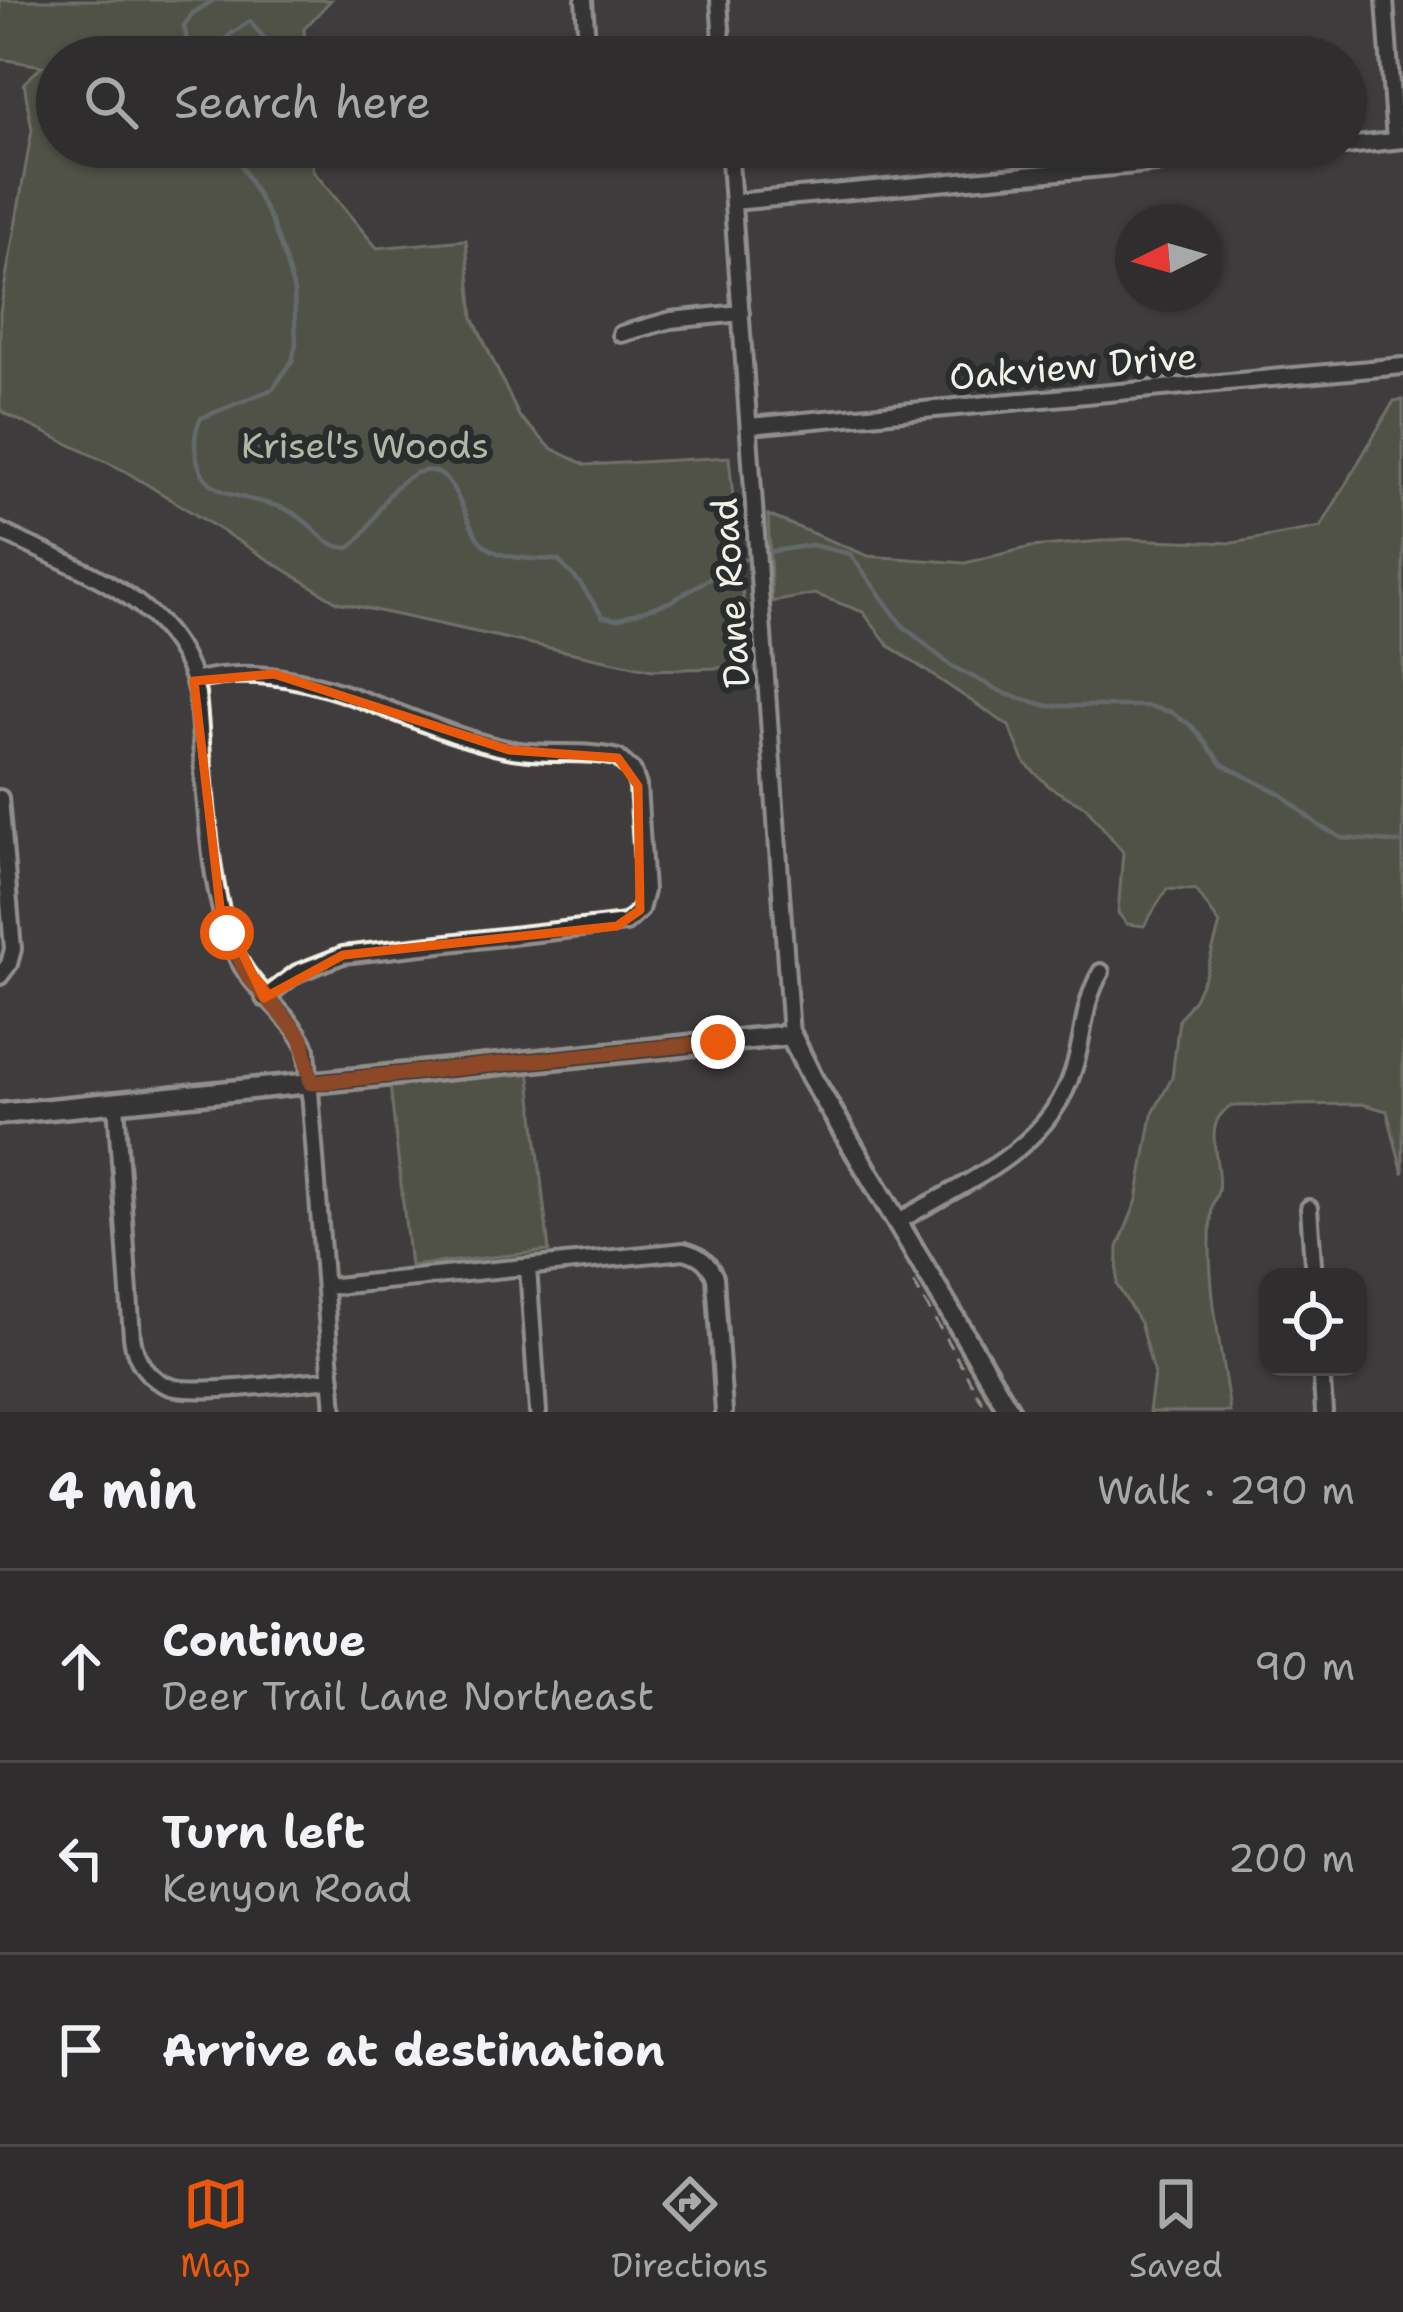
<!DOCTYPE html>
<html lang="en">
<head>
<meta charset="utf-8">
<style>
	body { margin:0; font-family:"Shantell Sans",sans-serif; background:#3b393a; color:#f1f3f6 }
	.controls { position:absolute; right:36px; bottom:36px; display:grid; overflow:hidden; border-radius:24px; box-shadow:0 3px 9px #0004 }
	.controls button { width:108px; height:108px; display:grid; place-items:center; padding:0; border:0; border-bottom:3px solid #4a494a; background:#2f2d2e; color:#f1f3f6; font:60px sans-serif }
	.compass { position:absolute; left:1115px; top:204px; width:108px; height:108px; border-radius:50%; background:#2f2d2e; box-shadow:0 3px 9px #0004; rotate:265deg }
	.stop { position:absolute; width:36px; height:36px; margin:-27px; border:9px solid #ea580c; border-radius:50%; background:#fff }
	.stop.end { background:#ea580c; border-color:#fff; box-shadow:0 3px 12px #0008 }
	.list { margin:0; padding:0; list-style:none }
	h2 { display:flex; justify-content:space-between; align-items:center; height:156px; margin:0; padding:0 48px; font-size:51px }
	h2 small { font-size:39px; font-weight:400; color:#a7a8aa }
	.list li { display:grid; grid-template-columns:78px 1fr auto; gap:36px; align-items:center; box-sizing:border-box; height:192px; padding:0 48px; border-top:3px solid #4a494a }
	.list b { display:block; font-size:45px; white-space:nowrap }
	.list p { margin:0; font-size:39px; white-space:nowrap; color:#a7a8aa }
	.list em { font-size:39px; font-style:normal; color:#a7a8aa }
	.icon { flex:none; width:66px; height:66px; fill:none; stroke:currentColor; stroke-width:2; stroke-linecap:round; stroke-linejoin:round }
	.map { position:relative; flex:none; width:1403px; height:1412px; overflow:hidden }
	.search { position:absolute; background:#2f2d2e; box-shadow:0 3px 9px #0004; left:36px; right:36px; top:36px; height:132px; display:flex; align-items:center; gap:30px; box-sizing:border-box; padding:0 42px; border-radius:66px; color:#a7a8aa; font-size:45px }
	.sheet { height:732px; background:#2f2d2e }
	nav { display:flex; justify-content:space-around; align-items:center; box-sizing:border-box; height:168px; border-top:3px solid #4a494a; background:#2f2d2e; font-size:33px; color:#a7a8aa }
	nav a { display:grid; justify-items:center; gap:6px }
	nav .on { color:#ea580c }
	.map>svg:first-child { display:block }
</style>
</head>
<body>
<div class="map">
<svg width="1403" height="1412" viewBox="0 0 1403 1412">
	<rect width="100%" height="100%" fill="#3f3c3e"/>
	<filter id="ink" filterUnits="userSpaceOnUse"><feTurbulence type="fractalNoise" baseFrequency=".00833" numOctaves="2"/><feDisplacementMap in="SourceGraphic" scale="24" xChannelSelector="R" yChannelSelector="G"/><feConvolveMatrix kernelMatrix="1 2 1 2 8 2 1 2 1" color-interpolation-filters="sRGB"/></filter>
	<g filter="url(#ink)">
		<!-- green -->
		<path fill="#656d53" stroke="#acaf9e" stroke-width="3" d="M0,0h331l-27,29 2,28h-249v90h254l2,24 64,77 89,-8 7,78 46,98 32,32 35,17 143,-8 21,210 -98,3 -315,-68 -212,-131 -119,-57 -6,-5v-97l32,-182 -8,-47 18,-17 -42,-7z
			M1403,400v774l-16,-63 -25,-7 -131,2c-32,18 -8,57 -13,85 -1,6 -6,11 -6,17 -8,66 9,139 18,204h-81l5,-38 -14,-51 -23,-38 1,-38 19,-47 15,-85 20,-37 7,-59 15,-20 12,-26 14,-49 -24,-34 -29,-1 -23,37 -17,-2 -9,-11 5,-61 -37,-45 -35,-19 -26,-25 -16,-37 -120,-80 -26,-34 -48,-18 -43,8 -4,-87 100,41 97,7 66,-16 94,-8 108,4 88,-16 73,-126z
			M529,1069l20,182 -139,15 -20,-181z"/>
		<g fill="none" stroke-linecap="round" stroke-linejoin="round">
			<!-- stream -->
			<path stroke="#909fa2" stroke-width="4.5" d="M205,57l-18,-17 -3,-14 9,-13 21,-13
				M216,57l7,-4 5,-17 22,-15 19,23 -4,13
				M231,147l40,73 12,33 11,38 2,53 -4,17 -19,28 -72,29c-6,11 -7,23 -5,36 7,52 65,39 99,60 22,13 27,33 54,34 23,-16 31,-50 54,-67 53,-40 57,44 81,64 19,16 51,13 74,15l22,23 23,34 14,2 53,-17 69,-41 29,-9 44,-7 38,9 52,71 48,40 56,29 42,12h99l24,6 21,14 31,39 58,29 37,31 24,13 61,5"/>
			<defs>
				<path id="minor" d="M584,0l4,57
					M719,0l4,57
					M1385,0l10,141
					M1346,146l57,-6
					M729,147l62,888
					M733,202l597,-55
					M621,334l50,-14 70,-7
					M749,426l654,-60
					M0,531c78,39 177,67 197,163 8,75 8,192 38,259 18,40 59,63 72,97l27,362
					M194,681c110,-28 208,46 313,68 36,8 80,0 111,9l15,13 5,15 7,105 -5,19 -14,13 -283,32 -46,18 -33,25
					M0,798l13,151 -4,15 -9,12
					M116,1103l16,234c3,23 16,43 39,50 29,8 125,-5 161,-8
					M1309,1208l5,69
					M899,1221c67,-39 149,-71 174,-150 12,-35 9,-67 28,-99
					M528,1267l10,145
					M325,1287l359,-36c16,4 24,11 31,26l9,135
					M1321,1367l3,45"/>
				<path id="major" d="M0,1114l791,-79 21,43 198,334"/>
			</defs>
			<!-- minor casing -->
			<use href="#minor" stroke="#f4f1e8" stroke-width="22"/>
			<!-- major casing -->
			<use href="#major" stroke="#f4f1e8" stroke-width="27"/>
			<!-- path -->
			<path stroke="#f4f1e8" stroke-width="3" stroke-dasharray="12 9" stroke-linecap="butt" d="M914,1283l74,129"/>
			<!-- minor -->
			<use href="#minor" stroke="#2a2d2e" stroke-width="14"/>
			<!-- major -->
			<use href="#major" stroke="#2a2d2e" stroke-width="18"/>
		</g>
	</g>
	<g fill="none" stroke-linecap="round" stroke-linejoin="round" filter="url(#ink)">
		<!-- route -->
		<path stroke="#ea580c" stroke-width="15" d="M227,933l21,43 54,62 9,45 407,-41"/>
	</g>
	<!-- marked area -->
	<path d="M0 0H1403V1412H0ZM274,674l235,76 109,8 20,28 2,124 -23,16 -274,29 -79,43 -44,-91 -26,-226z" fill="#3f3c3e" fill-opacity=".55" fill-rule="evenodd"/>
	<path fill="none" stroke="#e8590c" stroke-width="9" stroke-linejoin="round" d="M274,674l235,76 109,8 20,28 2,124 -23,16 -274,29 -79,43 -44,-91 -26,-226z"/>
	<g text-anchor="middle" stroke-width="12" stroke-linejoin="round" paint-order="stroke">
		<!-- street labels -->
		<g font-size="36" fill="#f4f1e8" stroke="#2a2d2e">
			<text transform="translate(1073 366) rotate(-5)" y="13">Oakview Drive</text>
			<text transform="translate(730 593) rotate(-94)" y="13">Dane Road</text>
		</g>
		<!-- park labels -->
		<g font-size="36" fill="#b4b6a5" stroke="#2a2d2e">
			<text x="365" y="458">Krisel's Woods</text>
		</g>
	</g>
</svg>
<div class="controls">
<button><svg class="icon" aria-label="locate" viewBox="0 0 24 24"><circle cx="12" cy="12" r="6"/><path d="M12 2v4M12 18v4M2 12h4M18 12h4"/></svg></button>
</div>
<svg class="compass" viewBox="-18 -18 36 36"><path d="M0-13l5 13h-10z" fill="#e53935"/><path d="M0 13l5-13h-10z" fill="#a7a8aa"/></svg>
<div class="stop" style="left:227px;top:933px"></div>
<div class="stop end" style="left:718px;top:1042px"></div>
<div class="search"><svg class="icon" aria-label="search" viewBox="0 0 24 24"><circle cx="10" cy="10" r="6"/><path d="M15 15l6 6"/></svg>Search here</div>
</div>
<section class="sheet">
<h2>4 min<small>Walk · 290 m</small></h2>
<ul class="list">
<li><svg class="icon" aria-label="ahead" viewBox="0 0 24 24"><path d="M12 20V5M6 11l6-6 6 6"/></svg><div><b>Continue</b><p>Deer Trail Lane Northeast</p></div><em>90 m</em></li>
<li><svg class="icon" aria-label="left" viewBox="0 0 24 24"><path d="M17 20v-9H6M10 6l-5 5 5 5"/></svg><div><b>Turn left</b><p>Kenyon Road</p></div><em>200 m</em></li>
<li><svg class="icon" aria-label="arrive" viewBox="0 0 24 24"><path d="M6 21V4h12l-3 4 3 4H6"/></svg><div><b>Arrive at destination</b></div></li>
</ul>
</section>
<nav>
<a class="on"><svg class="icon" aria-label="map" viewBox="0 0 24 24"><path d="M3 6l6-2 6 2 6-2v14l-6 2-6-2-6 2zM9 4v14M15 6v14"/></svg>Map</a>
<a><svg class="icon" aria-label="directions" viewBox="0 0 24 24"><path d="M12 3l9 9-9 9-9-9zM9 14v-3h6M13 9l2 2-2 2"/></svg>Directions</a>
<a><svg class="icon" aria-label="saved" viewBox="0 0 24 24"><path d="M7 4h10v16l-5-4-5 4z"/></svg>Saved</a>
</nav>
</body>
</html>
